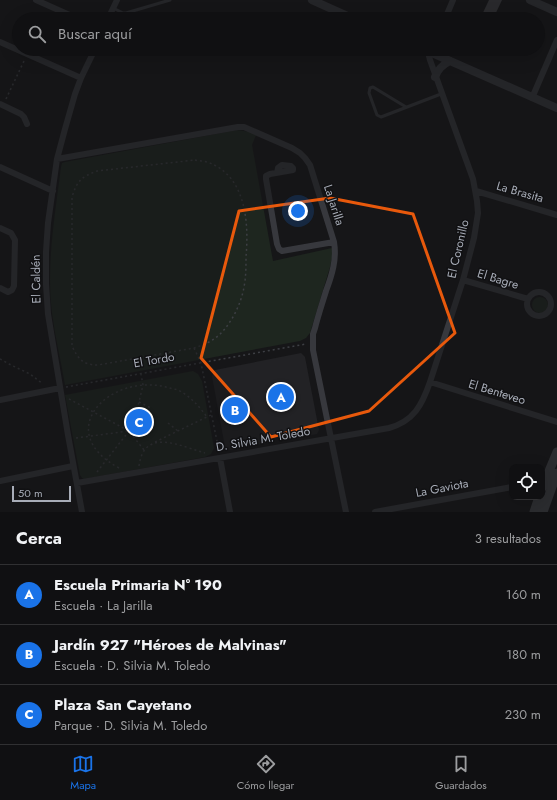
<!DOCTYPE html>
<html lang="es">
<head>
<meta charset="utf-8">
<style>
	body { margin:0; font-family:Jost,sans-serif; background:#1e1e20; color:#f1f3f6 }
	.controls { position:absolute; right:12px; bottom:12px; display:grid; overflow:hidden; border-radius:8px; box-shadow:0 4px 16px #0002 }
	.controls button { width:36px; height:36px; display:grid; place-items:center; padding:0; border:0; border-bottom:1px solid #303032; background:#101012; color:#f1f3f6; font:20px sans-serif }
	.scale { position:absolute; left:12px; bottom:10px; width:59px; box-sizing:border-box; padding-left:4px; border:2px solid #a8adb8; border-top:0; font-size:11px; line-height:14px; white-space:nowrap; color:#a8adb8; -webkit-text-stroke:3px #111113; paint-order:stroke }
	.you { position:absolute; left:298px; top:211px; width:14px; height:14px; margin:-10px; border:3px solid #fff; border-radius:50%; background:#1a73e8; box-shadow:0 0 0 6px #1a73e833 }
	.badge { display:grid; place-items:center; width:26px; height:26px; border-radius:50%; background:#1a73e8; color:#fff; font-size:13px; font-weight:700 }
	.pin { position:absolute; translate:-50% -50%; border:2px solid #fff; box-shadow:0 1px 4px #0006 }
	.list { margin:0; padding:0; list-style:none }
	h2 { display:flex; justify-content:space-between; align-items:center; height:52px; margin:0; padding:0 16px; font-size:17px }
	h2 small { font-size:13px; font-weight:400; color:#9c9d9f }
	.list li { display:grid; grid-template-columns:26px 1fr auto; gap:12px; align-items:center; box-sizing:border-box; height:60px; padding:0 16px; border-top:1px solid #303032 }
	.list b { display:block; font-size:15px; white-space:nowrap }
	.list p { margin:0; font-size:13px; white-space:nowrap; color:#9c9d9f }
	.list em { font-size:13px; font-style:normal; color:#9c9d9f }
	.icon { flex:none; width:22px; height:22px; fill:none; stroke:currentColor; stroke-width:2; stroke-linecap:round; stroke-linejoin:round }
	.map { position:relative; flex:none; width:557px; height:512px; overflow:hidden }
	.search { position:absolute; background:#101012; box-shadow:0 4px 16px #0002; left:12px; right:12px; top:12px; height:44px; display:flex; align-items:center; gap:10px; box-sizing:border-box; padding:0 14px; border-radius:22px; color:#9c9d9f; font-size:15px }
	.sheet { height:232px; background:#101012 }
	nav { display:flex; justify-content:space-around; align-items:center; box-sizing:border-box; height:56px; border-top:1px solid #303032; background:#101012; font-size:11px; color:#9c9d9f }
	nav a { display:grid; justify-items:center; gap:2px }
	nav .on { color:#1a73e8 }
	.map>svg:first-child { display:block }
</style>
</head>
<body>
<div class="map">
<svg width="557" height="512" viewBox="0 0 557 512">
	<rect width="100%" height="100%" fill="#161618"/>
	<!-- built -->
	<path fill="#222225" d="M301,353l4,4 14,73 -2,4 -30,5 -5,-4 -11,2 -4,6 -22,4 -3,-2 -4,1 -2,3 -7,1 -4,-3 -13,-71 3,-6z"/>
	<!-- green -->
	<path fill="#1e261f" d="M237,130l14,2 5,3 -4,10 21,116 59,-13 1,5 -3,14 -20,66 -4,5 -6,3 -235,44c-4,-24 -10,-48 -13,-72 -6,-48 3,-98 9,-146l1,-4 3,-1z
		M532 305a8 8 0 1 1 16 0a8 8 0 1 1-16 0Z
		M193,371l5,3 4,7 12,67 -3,6 -6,3 -121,22 -2,-1 -2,-3 -15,-80z"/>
	<!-- building -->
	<path fill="#404145" d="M489,0h13l-9,19h-13z"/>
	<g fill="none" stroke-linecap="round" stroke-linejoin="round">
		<!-- path -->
		<path stroke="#3d3f44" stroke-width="1.5" stroke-dasharray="2 3" stroke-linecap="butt" d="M43,19l3,-8
			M6,99l18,-38
			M195,160c4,1 8,1 12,2 39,13 42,60 39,95 0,10 0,20 -2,30 -3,18 -15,42 -30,52 -6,4 -13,7 -20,9l-96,17c-15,0 -20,-6 -26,-19v-149c5,-16 9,-20 25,-26z
			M194,348l7,15 18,88
			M0,359l11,6 19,9 13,10
			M66,387l240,-43
			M69,399l60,32 15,19
			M139,402l12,6
			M168,423l10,8
			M76,438l53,-7
			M155,442l56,-27
			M139,466c5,-39 41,-20 66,-13
			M119,468c-68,-37 -9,-95 47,-81 4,1 8,2 12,3 12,6 21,16 29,27
			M97,472l32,-41 10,-29 4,-17 -2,-11"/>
		<!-- service -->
		<path stroke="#37383d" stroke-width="3" d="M113,8l10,5h3l44,-13
			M406,107l-33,-20 -3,1 -1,5 8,22 4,2 60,-23"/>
		<!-- minor -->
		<path stroke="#37383d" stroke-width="6" d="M36,0l38,17
			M108,19l9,-19
			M445,19l8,-19
			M0,42l81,36
			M532,98l25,-58
			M0,104l21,10 3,3 3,7
			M57,159l181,-32h6l48,21 8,5 5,5 5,7 24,77c3,17 -2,33 -8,49 -4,13 -8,25 -11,37l-2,6v16l33,162
			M0,167l53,24
			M277,173l1,-5 4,-3 9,1 2,2v2l-23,4 -4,2v3l11,65 2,5 3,2 52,-9
			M476,191l81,24
			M0,228l11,5 4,7 -1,46 -2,4 -4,2 -8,-4
			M463,280l65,19
			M527 304a12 12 0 1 1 24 0a12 12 0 1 1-24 0Z
			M430,382l127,40
			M0,400l60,-12
			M220,458l10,54
			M0,481l73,-15
			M77,483l312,-55c25,-7 33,-23 41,-46l33,-102 11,-42 4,-25 -1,-12 -4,-22 -43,-119 -1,-4 3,-7
			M82,512l-14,-77 -20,-121 -2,-30v-32l2,-29 9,-64 8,-30 10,-35 6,-16 14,-29
			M375,512l137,-25"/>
		<!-- tertiary -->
		<path stroke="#37383d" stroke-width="8" d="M312,0l42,19
			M530,0l27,12
			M423,49l134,59
			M435,77c3,-8 7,-12 15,-16"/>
		<!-- secondary -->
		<path stroke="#45474d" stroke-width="9" d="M542,488l15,-36
			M534,512l5,-15
			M543,512l14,-39"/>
	</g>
	<!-- marked area -->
	<path d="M0 0H557V512H0ZM330,198l83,16 42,119 -86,78 -98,26 -70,-79 38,-147z" fill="#161618" fill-opacity=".55" fill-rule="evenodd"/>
	<path fill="none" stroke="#e8590c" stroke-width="3" stroke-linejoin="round" d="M330,198l83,16 42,119 -86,78 -98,26 -70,-79 38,-147z"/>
	<g text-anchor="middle" stroke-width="3" stroke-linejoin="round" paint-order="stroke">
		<!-- street labels -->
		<g font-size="12" fill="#a8adb8" stroke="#111113">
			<text transform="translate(520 192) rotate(16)" y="4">La Brasita</text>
			<text transform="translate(334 205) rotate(72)" y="4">La Jarilla</text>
			<text transform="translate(458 249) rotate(-77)" y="4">El Coronillo</text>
			<text transform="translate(36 279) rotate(-91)" y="4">El Caldén</text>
			<text transform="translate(498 279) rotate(17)" y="4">El Bagre</text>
			<text transform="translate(154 360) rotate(-10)" y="4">El Tordo</text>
			<text transform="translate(497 392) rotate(17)" y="4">El Benteveo</text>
			<text transform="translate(263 439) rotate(-10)" y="4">D. Silvia M. Toledo</text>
			<text transform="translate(442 488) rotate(-11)" y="4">La Gaviota</text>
		</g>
	</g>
</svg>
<div class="controls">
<button><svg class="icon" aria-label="locate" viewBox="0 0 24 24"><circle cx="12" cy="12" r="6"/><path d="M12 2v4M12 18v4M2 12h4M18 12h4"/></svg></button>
</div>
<div class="scale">50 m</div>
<div class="you"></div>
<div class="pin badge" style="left:281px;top:397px">A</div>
<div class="pin badge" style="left:235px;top:410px">B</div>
<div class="pin badge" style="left:139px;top:422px">C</div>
<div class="search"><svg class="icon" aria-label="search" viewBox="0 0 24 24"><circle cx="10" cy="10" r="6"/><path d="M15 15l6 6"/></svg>Buscar aquí</div>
</div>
<section class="sheet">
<h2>Cerca<small>3 resultados</small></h2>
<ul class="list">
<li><span class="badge">A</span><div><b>Escuela Primaria Nº 190</b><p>Escuela · La Jarilla</p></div><em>160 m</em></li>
<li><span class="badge">B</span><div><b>Jardín 927 &quot;Héroes de Malvinas&quot;</b><p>Escuela · D. Silvia M. Toledo</p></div><em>180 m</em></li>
<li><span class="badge">C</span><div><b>Plaza San Cayetano</b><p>Parque · D. Silvia M. Toledo</p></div><em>230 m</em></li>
</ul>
</section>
<nav>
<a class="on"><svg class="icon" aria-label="map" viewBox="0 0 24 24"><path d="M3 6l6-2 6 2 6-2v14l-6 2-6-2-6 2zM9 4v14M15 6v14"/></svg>Mapa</a>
<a><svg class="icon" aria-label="directions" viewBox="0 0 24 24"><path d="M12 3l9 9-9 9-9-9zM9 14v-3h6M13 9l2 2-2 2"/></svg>Cómo llegar</a>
<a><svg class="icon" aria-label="saved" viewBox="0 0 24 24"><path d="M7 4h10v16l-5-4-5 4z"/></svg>Guardados</a>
</nav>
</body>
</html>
